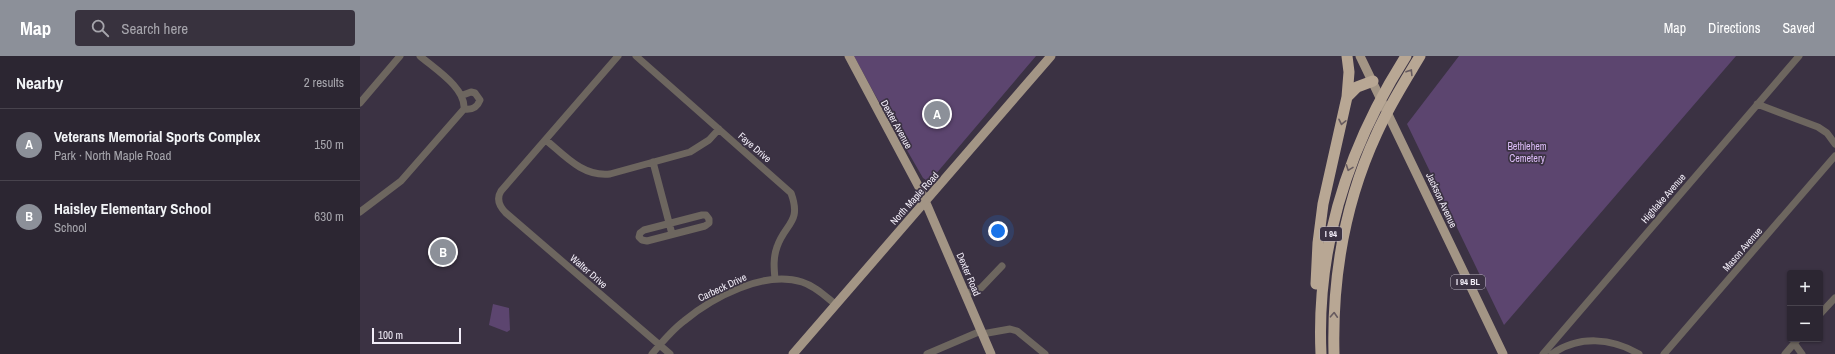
<!DOCTYPE html>
<html lang="en">
<head>
<meta charset="utf-8">
<style>
	body { margin:0; font-family:"Archivo Narrow",sans-serif; background:#38323e; color:#f1f3f6 }
	.controls { position:absolute; right:12px; bottom:12px; display:grid; overflow:hidden; border-radius:4px; box-shadow:0 1px 3px #0004 }
	.controls button { width:36px; height:36px; display:grid; place-items:center; padding:0; border:0; border-bottom:1px solid #48434d; background:#2c2632; color:#f1f3f6; font:20px sans-serif }
	.scale { position:absolute; left:12px; bottom:10px; width:89px; box-sizing:border-box; padding-left:4px; border:2px solid #f1ecf7; border-top:0; font-size:11px; line-height:14px; white-space:nowrap; color:#f1ecf7; -webkit-text-stroke:3px #3b3243; paint-order:stroke }
	.you { position:absolute; left:638px; top:175px; width:14px; height:14px; margin:-10px; border:3px solid #fff; border-radius:50%; background:#1a73e8; box-shadow:0 0 0 6px #1a73e833 }
	.badge { display:grid; place-items:center; width:26px; height:26px; border-radius:50%; background:#8c9099; color:#fff; font-size:13px; font-weight:700 }
	.pin { position:absolute; translate:-50% -50%; border:2px solid #fff; box-shadow:0 1px 4px #0006 }
	.list { margin:0; padding:0; list-style:none }
	h2 { display:flex; justify-content:space-between; align-items:center; height:52px; margin:0; padding:0 16px; font-size:17px }
	h2 small { font-size:13px; font-weight:400; color:#a6a5ac }
	.list li { display:grid; grid-template-columns:26px 1fr auto; gap:12px; align-items:center; box-sizing:border-box; height:72px; padding:0 16px; border-top:1px solid #48434d }
	.list b { display:block; font-size:15px; white-space:nowrap }
	.list p { margin:0; font-size:13px; white-space:nowrap; color:#a6a5ac }
	.list em { font-size:13px; font-style:normal; color:#a6a5ac }
	.icon { flex:none; width:22px; height:22px; fill:none; stroke:currentColor; stroke-width:2; stroke-linecap:round; stroke-linejoin:round }
	.map { position:relative; flex:none; width:1475px; height:298px; overflow:hidden }
	header { display:flex; align-items:center; gap:24px; box-sizing:border-box; height:56px; padding:0 20px; background:#8c9099; color:#fff }
	header strong { font-size:19px }
	nav { display:flex; gap:22px; margin-inline-start:auto; font-size:14px }
	.search { width:280px; height:36px; background:#38323e; display:flex; align-items:center; gap:10px; box-sizing:border-box; padding:0 14px; border-radius:4px; color:#a6a5ac; font-size:15px }
	main { display:flex }
	aside { flex:1; background:#2c2632 }
	.map>svg:first-child { display:block }
</style>
</head>
<body>
<header>
<strong>Map</strong>
<div class="search"><svg class="icon" aria-label="search" viewBox="0 0 24 24"><circle cx="10" cy="10" r="6"/><path d="M15 15l6 6"/></svg>Search here</div>
<nav><a>Map</a><a>Directions</a><a>Saved</a></nav>
</header>
<main>
<aside>
<h2>Nearby<small>2 results</small></h2>
<ul class="list">
<li><span class="badge">A</span><div><b>Veterans Memorial Sports Complex</b><p>Park · North Maple Road</p></div><em>150 m</em></li>
<li><span class="badge">B</span><div><b>Haisley Elementary School</b><p>School</p></div><em>630 m</em></li>
</ul>
</aside>
<div class="map">
<svg width="1475" height="298" viewBox="0 0 1475 298">
	<rect width="100%" height="100%" fill="#3b3243"/>
	<!-- green -->
	<path fill="#5c456f" d="M494,0h182l-107,126 -6,-4 -49,-85z
		M1099,0h277l-232,269 -97,-201z
		M133,248l16,4 1,22 -3,2 -18,-7z"/>
	<g fill="none" stroke-linecap="round" stroke-linejoin="round">
		<!-- minor -->
		<path stroke="#6d665f" stroke-width="7" d="M258,0l-117,135c-5,8 -2,15 5,22l164,141
			M276,0l155,137c11,30 -6,30 -14,54 -4,11 -3,21 -2,32
			M103,39l8,-3 4,1 5,7c-3,8 -8,10 -16,9
			M0,47l40,-47
			M1397,48l61,23 9,6 8,11
			M186,84c19,16 37,37 64,34l80,-22 19,-12 10,-11
			M293,106l19,72
			M0,156l41,-31 63,-72c2,-21 -29,-40 -44,-53
			M342,159h4l3,4v4l-4,3 -58,15 -5,-1 -3,-3 1,-4 4,-3z
			M605,238l16,-6 21,-22
			M1460,258l15,-16
			M622,278l28,-5 7,2 28,23
			M1434,287l8,11
			M292,298c10,-12 20,-24 32,-33 29,-24 80,-51 118,-39 13,4 23,14 33,22
			M567,298l54,-23
			M1183,298l256,-298
			M1192,298c27,-19 60,-16 87,0
			M1304,298l171,-198
			M1425,298l13,-15"/>
		<!-- major -->
		<path stroke="#a39585" stroke-width="9" d="M489,0l71,133 71,165
			M1000,0l143,298
			M433,298l258,-298"/>
		<!-- highway -->
		<path stroke="#b8a794" stroke-width="11" d="M987,41l10,-10 16,-6
			M956,228l2,-41 5,-39 24,-107 2,-25 -2,-16
			M961,298c-5,-109 27,-207 85,-298
			M974,298c-2,-78 10,-150 43,-221 12,-27 28,-52 43,-77"/>
	</g>
	<!-- one-way arrows -->
	<defs><path id="oneway-chevron" d="M-2-3.5L2.5 0L-2 3.5" fill="none" stroke-width="1.6" stroke-linecap="round" stroke-linejoin="round"/></defs>
	<g stroke="#675b5f">
		<use href="#oneway-chevron" transform="translate(1050 16) rotate(-58)"/>
		<use href="#oneway-chevron" transform="translate(982 66) rotate(102)"/>
		<use href="#oneway-chevron" transform="translate(989 112) rotate(110)"/>
		<use href="#oneway-chevron" transform="translate(974 259) rotate(-87)"/>
	</g>
	<g text-anchor="middle" stroke-width="3.5" stroke-linejoin="round" paint-order="stroke">
		<!-- shield labels -->
		<g fill="#3b3243" stroke="#bab4c1" stroke-width="1">
			<rect x="960" y="171" width="22" height="14" rx="3"/>
			<rect x="1091" y="219" width="34" height="14" rx="3"/>
		</g>
		<g font-size="9" font-weight="bold" fill="#f1ecf7">
			<text x="971" y="181">I 94</text>
			<text x="1108" y="229">I 94 BL</text>
		</g>
		<!-- street labels -->
		<g font-size="10" fill="#f1ecf7" stroke="#3b3243">
			<text transform="translate(537 68) rotate(61)" y="4">Dexter Avenue</text>
			<text transform="translate(395 91) rotate(41)" y="4">Faye Drive</text>
			<text transform="translate(554 142) rotate(-48)" y="4">North Maple Road</text>
			<text transform="translate(1303 142) rotate(-49)" y="4">Highlake Avenue</text>
			<text transform="translate(1082 144) rotate(65)" y="4">Jackson Avenue</text>
			<text transform="translate(1382 193) rotate(-49)" y="4">Mason Avenue</text>
			<text transform="translate(229 215) rotate(41)" y="4">Walter Drive</text>
			<text transform="translate(609 218) rotate(67)" y="4">Dexter Road</text>
			<text transform="translate(362 231) rotate(-25)" y="4">Carbeck Drive</text>
		</g>
		<!-- park labels -->
		<g font-size="10" fill="#dcbcf7" stroke="#3b3243">
			<text x="1167" y="94">Bethlehem<tspan x="1167" dy="12">Cemetery</tspan></text>
		</g>
	</g>
</svg>
<div class="controls">
<button>+</button>
<button>−</button>
</div>
<div class="scale">100 m</div>
<div class="you"></div>
<div class="pin badge" style="left:577px;top:58px">A</div>
<div class="pin badge" style="left:83px;top:196px">B</div>
</div>
</main>
</body>
</html>
